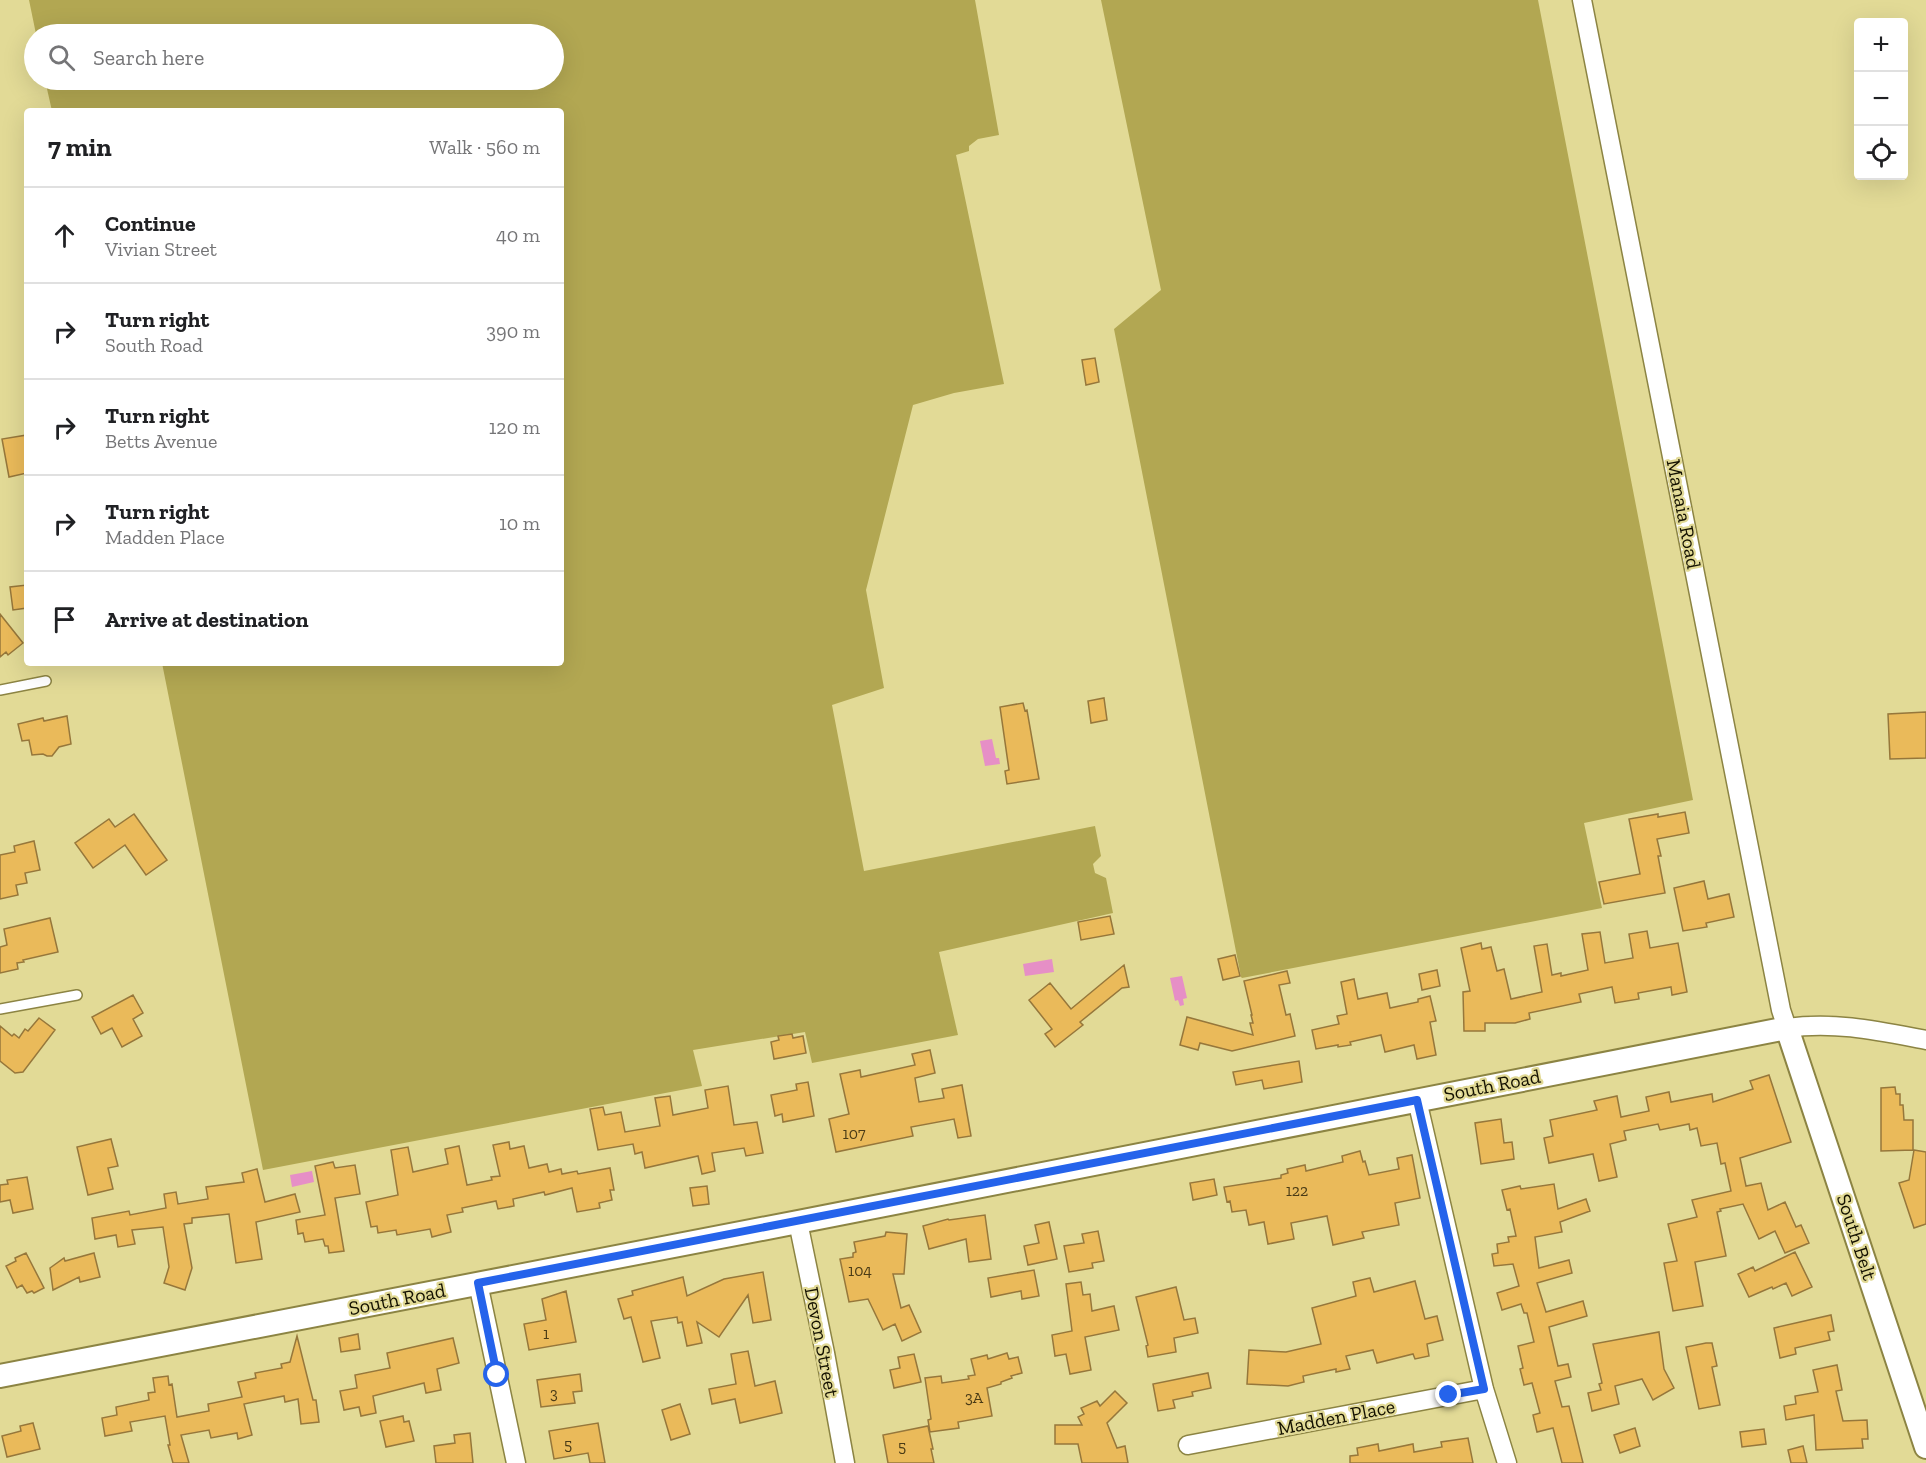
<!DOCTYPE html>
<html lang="en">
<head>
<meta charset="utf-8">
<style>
	body { margin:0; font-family:"Zilla Slab",serif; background:#f6f6f6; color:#202124 }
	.controls { position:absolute; right:18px; top:18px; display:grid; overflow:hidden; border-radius:6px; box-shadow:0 6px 24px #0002 }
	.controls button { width:54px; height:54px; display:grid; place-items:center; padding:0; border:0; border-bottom:2px solid #e0e0e0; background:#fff; color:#202124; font:30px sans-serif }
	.stop { position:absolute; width:18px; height:18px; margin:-14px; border:4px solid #2563eb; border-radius:50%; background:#fff }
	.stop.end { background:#2563eb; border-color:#fff; box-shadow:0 2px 6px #0008 }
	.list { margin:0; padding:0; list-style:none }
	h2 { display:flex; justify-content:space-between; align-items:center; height:78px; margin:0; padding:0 24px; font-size:26px }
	h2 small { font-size:20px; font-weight:400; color:#757577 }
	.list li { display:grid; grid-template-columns:39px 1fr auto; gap:18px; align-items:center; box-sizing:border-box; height:96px; padding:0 24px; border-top:2px solid #e0e0e0 }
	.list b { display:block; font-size:22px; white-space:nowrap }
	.list p { margin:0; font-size:20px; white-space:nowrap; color:#757577 }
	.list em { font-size:20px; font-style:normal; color:#757577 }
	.icon { flex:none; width:33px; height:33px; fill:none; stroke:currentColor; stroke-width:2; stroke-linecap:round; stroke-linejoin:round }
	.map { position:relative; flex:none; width:1926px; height:1463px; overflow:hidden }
	.search { position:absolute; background:#fff; box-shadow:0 6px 24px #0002; left:24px; top:24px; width:540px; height:66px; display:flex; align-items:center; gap:15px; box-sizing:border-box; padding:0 21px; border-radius:33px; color:#757577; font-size:22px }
	.panel { position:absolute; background:#fff; box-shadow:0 6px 24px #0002; left:24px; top:108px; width:540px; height:558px; border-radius:6px }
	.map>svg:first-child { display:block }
</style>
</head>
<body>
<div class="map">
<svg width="1926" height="1463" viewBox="0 0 1926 1463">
	<rect width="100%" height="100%" fill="#e2da96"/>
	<!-- green -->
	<path fill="#b2a752" d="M29,0h946l24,135 -21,4 -9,7v5l-13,4 48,229 -50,9 -41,12 -47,185 18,98 -52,17 32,166 231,-45 6,30 -8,8 2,9 11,5 7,35 -174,39 19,83 -146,28 -7,-31 -112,18 9,36 -439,84 -101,-507h399v-552h-509l-7,-31h509v-46h-518z
		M1101,0h437l155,800 -109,23 18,85 -360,70 -1,-1 -127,-648 47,-39z"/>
	<!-- water -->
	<path fill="#e68fc6" d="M992,739l4,19h3l1,6 -15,2 -5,-25z
		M1052,959l2,13 -29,4 -2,-12z
		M1182,976l5,22 -4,1 1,6 -4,1 -2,-6 -3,1 -5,-23z
		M312,1171l2,11 -22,5 -2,-12z"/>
	<!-- building -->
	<path fill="#eaba5a" stroke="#96773b" stroke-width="1.5" d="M1095,358l4,24 -13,3 -4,-25z
		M27,435v38l-18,4 -7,-38z
		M27,585v23l-14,2 -3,-23z
		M0,614l23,29 -15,12 -2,-3 -6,5z
		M1104,698l3,22 -16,3 -3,-22z
		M1023,703l2,8 2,-1 12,69 -32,5 -2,-13 4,-1 -9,-63z
		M1926,712v46l-36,1 -2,-45z
		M67,716l4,28 -12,3 -7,9h-5l-4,-2 -11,1 -3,-15 -7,1 -4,-17 25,-6 1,3z
		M1685,812l4,21 -32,6 4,17h-3l7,37 -61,11 -5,-22 41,-8 -11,-55 29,-5v3z
		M134,814l33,46 -21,15 -21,-30 -32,23 -18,-25 34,-24 6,8z
		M34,841l6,29 -15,3 2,10 -11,2 2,10 -18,4v-44l15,-3 -1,-6z
		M1704,881l4,18 21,-5 5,23 -28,6 1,4 -24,4 -9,-43z
		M1110,916l4,18 -33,6 -3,-18z
		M50,918l8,34 -35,8 1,2 -7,1 1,6 -18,4v-26l7,-2 -3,-16z
		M1647,931l3,17 28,-5 9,49 -15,3 -1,-8 -33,6 1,6 -24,4 -3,-16 -33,7 2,8 -52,11 1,6 -15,4h-30v8h-21l-1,-39 7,-1 -9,-43 20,-5 1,6 9,-2 6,24 7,-2 7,30 31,-7 -8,-46 13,-2 5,31 9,-2v3l27,-6 -6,-36 18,-2 5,31 28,-5 -4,-24z
		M1235,955l5,21 -17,4 -5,-21z
		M1124,965l5,22 -7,1 -42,34 3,3 -28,22 -10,-13 7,-5 -23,-29 21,-17 21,26z
		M1437,970l3,16 -18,4 -3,-16z
		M1287,971l3,12 -11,2 7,30 4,-1 5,22 -63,15 -32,-8 -2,7 -18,-5 7,-28 66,18 -3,-12h3l-2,-8h1l-8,-34z
		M1354,979l4,20 29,-6 3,15 28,-6v-3l12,-3 6,25 -6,1 6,33 -19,4 -3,-14 -29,7 -4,-17 -31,7 1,3 -13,2v-2l-22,4 -4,-19 27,-6 -2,-8 10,-2 -6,-32z
		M133,995l10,18 -10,6 9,17 -20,11 -10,-19 -11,6 -9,-17z
		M39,1018l16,12 -32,42 -8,1 -15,-12v-35l12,10 2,-2 5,4 6,-9 3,2z
		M792,1034l1,4 10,-2 3,17 -32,6 -3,-17 8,-2 -1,-4z
		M930,1050l5,23 -20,5 4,24 25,-4 -2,-9 20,-4 9,51 -13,2 -4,-19 -43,8 2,9 -77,16 -7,-33 20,-5 -9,-40 20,-4 1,7 54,-12 -3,-11z
		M1299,1061l3,21 -38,7 -2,-9 -26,5 -3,-13z
		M1769,1075l22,67 -51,16 6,28 15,-3 7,27 17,-8 11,25 5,-2 8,18 -24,10 -10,-22 -16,8 -16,-35 -23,5 1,2 -4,1 9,44 -31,6 8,44 -30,5 -9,-48 13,-2 -9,-37 29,-7 -5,-17 39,-9 -6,-28 -4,1 -4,-21 -16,3 -4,-18 -7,2 -1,-6 -29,6 -2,-6 -34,7 2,9 -16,4 7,33 -18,4 -6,-27 -44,9 -5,-25 9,-2 -3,-16 47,-10 -3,-9 23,-5 4,21 28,-6 -3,-14 23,-5 2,10 41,-8 1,8 40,-13 -3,-8z
		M808,1082l6,34 -31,6 -1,-8 -7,2 -4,-21 26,-5 -1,-6z
		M728,1086l6,39 23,-3 6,31 -17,3 -2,-8 -32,5 3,18 -13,3 -4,-18 -53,12 -3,-16 -7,2 -2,-10 -35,6 -8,-41 13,-2 2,8 16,-3 4,20 35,-6 -5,-28 15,-2 3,19 35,-7 -3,-18z
		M1895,1087l1,7h4v11h3l1,15h9v30l-32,1v-63z
		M1501,1119l3,24 8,-1 2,17 -33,5 -6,-41z
		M111,1139l7,27 -10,2 5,21 -25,6 -11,-48z
		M509,1142l1,7 14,-3 5,22 18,-4 2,8 12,-3 1,5 15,-3 1,3 32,-6 4,22h-4l2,10 -13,3 1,5 -23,4 -5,-24 -27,7 -1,-3 -31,7 1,7 -16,3 -2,-8 -34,7 1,4 -16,3 4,17 -19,5 -2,-8 -33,6 -1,-5 -18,3 -1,-7 -6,1 -5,-25 32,-7 -7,-45 17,-3 5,25 35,-8 -3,-15 14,-3 8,39 25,-5 -1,-3 9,-1 -7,-31z
		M1914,1150l12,2v72l-12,4 -15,-45 10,-3z
		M1360,1151l3,11 2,-1 4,14 30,-6 -2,-11 15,-3 8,43 -25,5 4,22 -37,7 2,6 -31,7 -6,-29 -36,7 3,16 -26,5 -4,-22 -15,3 -3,-15 -14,2 -2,-11 -3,1 -3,-15 57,-9v-3l7,-2 -1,-4 18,-4 1,6 37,-9 -1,-6z
		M333,1162l2,6 20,-3 5,29 -25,4 9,53 -15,2 -1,-7h-3l-2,-7 -18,3 -2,-9 -5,1 -2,-14 29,-5 -10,-49z
		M257,1169l8,33 30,-8 5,18 -44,10 6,37 -26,4 -7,-49 -37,4v5l-8,1 8,44 -7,22 -21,-7 5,-16 -6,-40 -31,3 3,14 -17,3 -2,-12 -21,4 -3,-21 37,-7 1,4 36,-7 -2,-14 12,-2 2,12 30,-5 -2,-12 38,-5 -2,-9z
		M27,1177l6,32 -20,4 -3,-13 -10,2v-17l8,-1 -1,-4z
		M1214,1179l3,16 -24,5 -3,-17z
		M1554,1184l4,25 28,-10 4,12 -30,11 2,10 -27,5 4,31 30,-8 3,13 -35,10 9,29 37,-11 4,15 -38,11 9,39 10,-2 3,13 -16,4 7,26 7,-1 14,57h-21l-9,-35 -16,4 -4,-17 7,-2 -8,-30 -8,2 -4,-16 3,-1 -5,-22 16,-4 -7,-29h-3l-3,-9 -19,6 -5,-17 22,-7 -6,-22 -19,2 -2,-12 6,-1 -1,-9 12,-2 -1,-5 8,-1 -6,-27 -3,1 -5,-20 18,-4 1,3z
		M707,1186l2,18 -16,2 -3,-18z
		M985,1215l6,44 -22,3 -3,-23 -37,10 -6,-23 25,-7 1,1z
		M1049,1222l8,37 -29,6 -4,-19 15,-3 -4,-18z
		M1098,1231l6,30 -12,2 1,5 -24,4 -5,-26 20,-3 -2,-9z
		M886,1232l21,2 -3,40h-11l8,34 8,-3 12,27 -19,9 -7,-17 -12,6 -15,-31 -19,3 -9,-43 13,-2v-4l3,-1 -2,-10 31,-6z
		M1795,1252l17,35 -20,9 -6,-13 -13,6 -1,-2 -23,10 -11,-23 15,-7 2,4z
		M26,1253l18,35 -10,5 -2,-2 -5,2 -5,-8 -5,3 -11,-22 10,-5 -1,-3z
		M94,1253l6,24 -20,5 -1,-5 -26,13 -3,-22 14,-10 1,3z
		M1034,1270l5,26 -17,3 -1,-8 -30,6 -3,-19z
		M763,1272l8,48 -18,3 -5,-28 -29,42 -22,-15 5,21 -15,3 -5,-24 -4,1 -1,-6 -26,4 9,37 -17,4 -12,-45 -7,2 -6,-20 15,-4 -1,-4 51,-14 4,19 37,-17z
		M1370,1278l4,14 41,-11 10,38 12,-3 6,24 -16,4 2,12 -14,3 -2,-5 -36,9 -4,-13 -27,6 4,13 -14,3v-3l-33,7 1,6 -16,4 -41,-2 2,-34 37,2 35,-8 -9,-36 44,-12 -3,-14z
		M1081,1282l2,13 7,-1 2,17 22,-5 5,24 -34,7 6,33 -21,4 -4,-20 -11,2 -3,-21 20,-4 -6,-47z
		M1176,1287l8,33 11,-2 3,15 -24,5 2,14 -28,5 -2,-11 2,-1 -12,-48z
		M566,1291l10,51 -47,8 -5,-26 22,-4 -4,-21z
		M1831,1315l3,16 -6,1 2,8 -35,8 1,6 -16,4 -6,-30z
		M1659,1332l5,37 10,19 -21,12 -11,-21 -27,7 4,18 -27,7 -4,-18 13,-3 -2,-6 3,-1 -9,-39z
		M358,1334l2,15 -19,3 -2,-14z
		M297,1336l16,64h3l3,22 -18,2 -3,-25 -13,3 -1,-6 -40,8 8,31 -14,4 -1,-6 -26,5 -2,-8 -28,5 8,28h-16l-5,-18h2l-5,-29 -35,6 2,9 -27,5 -3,-18 15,-3 -1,-8 33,-7 -1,-7 7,-1 -2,-14 15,-2 1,9 3,-1 5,33 32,-6 -1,-7 34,-7 -4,-15 18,-4 -1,-5 27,-5 -1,-4 9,-2z
		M453,1338l6,25 -22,6 4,21 -15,3 -2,-10 -51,13 3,17 -15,3 -2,-9 -15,3 -4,-19 17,-3 -2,-13 35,-7 -3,-15z
		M1706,1343h6l5,23 -5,1 8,38 -21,4 -13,-62z
		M748,1351l7,35 20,-5 7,32 -42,10 -5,-24 -23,5 -3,-15 27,-5 -5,-30z
		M1007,1353l2,6 9,-2 4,16 -11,3 1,2 -11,4v2l-14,4 5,28 -34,6 1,6 -29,4 -2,-12 3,-1 -6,-41 16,-2 1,7 27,-4 -1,-3 7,-1 -4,-16 16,-4 1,4z
		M914,1354l7,28 -27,6 -4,-18 10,-2 -2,-11z
		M1837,1365l5,25 -6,1 7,30 24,-1 1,19h-6l1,9 -47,2 -2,-35 -28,5 -2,-14 12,-2 -1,-8 23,-4 -5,-22z
		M1208,1373l3,15 -19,4 1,4 -20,4 2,8 -17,3 -5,-27z
		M580,1374l2,17 -9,1 2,11 -34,4 -4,-27z
		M1115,1391l12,12 -20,20 10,25 8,-2 3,17h-46l-4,-19h-23v-19h27l-4,-8 6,-3 -3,-6 16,-7 3,5z
		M680,1404l10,30 -19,6 -9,-30z
		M403,1416l1,6 5,-1 5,20 -28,6 -6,-26z
		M33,1423l7,26 -33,8 -5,-21 19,-5 -1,-5z
		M598,1423l7,40h-15l-2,-10 -34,6 -5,-28z
		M928,1426l5,23h-2l3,14h-46l-5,-28z
		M1635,1428l5,18 -20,7 -6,-18z
		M1764,1429l2,15 -24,3 -2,-15z
		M470,1433l3,30h-37l-2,-17 21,-3 -1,-8z
		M1468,1438l5,25h-123v-7l8,-1 -1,-7 21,-4 1,7 34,-7 1,8 28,-5 -1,-5z
		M1803,1446l4,17h-16l-3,-13z"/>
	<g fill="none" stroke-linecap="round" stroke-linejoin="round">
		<defs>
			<path id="service" d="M0,690l46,-9
				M0,1009l77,-14"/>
			<path id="minor" d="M1582,0l199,1010 6,18c48,-7 92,3 139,12
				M1417,1100l67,289 23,74
				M798,1222l27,131 20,110
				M478,1283l38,180
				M1188,1445l296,-56"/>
			<path id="tertiary" d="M0,1376l798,-154 989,-194 139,419"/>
		</defs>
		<!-- service casing -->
		<use href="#service" stroke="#8c8443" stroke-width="12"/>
		<!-- minor casing -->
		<use href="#minor" stroke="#8c8443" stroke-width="21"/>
		<!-- tertiary casing -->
		<use href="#tertiary" stroke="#8c8443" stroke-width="26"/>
		<!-- service -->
		<use href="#service" stroke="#fff" stroke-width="9"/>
		<!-- minor -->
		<use href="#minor" stroke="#fff" stroke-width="18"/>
		<!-- tertiary -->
		<use href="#tertiary" stroke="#fff" stroke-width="22"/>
	</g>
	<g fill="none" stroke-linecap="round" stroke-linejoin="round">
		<!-- route -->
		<path stroke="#2563eb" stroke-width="8" d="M497,1375l-19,-92 939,-183 67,289 -35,6"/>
	</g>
	<g text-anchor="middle" stroke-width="4.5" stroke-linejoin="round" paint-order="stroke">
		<!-- number labels -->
		<g font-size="16" fill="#4a3b16">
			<text x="854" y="1139">107</text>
			<text x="1297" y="1196">122</text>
			<text x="860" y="1276">104</text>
			<text x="546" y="1339">1</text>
			<text x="554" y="1399">3</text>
			<text x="974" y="1403">3A</text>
			<text x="568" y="1450">5</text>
			<text x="902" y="1452">5</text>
		</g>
		<!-- street labels -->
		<g font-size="20" fill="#141100" stroke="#e2da96">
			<text transform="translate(1684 514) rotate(79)" y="7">Manaia Road</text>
			<text transform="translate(1492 1085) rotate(-11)" y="7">South Road</text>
			<text transform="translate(1857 1237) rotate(72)" y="7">South Belt</text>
			<text transform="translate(397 1299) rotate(-11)" y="7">South Road</text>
			<text transform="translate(822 1342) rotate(79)" y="7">Devon Street</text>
			<text transform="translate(1336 1417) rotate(-11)" y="7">Madden Place</text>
		</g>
	</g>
</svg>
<div class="controls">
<button>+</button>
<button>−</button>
<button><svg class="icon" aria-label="locate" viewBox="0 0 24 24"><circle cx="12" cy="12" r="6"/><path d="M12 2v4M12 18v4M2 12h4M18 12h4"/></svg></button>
</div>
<div class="stop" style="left:497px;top:1375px"></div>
<div class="stop end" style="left:1449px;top:1395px"></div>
<div class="search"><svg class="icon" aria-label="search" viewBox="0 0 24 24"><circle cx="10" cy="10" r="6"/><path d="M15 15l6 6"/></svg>Search here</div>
<section class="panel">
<h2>7 min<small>Walk · 560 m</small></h2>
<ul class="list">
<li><svg class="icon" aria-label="ahead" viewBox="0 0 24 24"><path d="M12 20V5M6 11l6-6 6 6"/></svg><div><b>Continue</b><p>Vivian Street</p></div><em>40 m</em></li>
<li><svg class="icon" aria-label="right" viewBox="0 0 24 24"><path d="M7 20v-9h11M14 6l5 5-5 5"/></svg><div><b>Turn right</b><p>South Road</p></div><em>390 m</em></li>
<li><svg class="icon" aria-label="right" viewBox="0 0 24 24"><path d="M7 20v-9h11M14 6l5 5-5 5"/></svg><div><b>Turn right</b><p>Betts Avenue</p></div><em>120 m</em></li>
<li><svg class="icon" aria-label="right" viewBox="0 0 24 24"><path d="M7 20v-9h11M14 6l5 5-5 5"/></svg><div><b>Turn right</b><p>Madden Place</p></div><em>10 m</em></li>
<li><svg class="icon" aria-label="arrive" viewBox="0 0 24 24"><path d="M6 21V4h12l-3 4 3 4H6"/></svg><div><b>Arrive at destination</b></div></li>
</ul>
</section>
</div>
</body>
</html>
